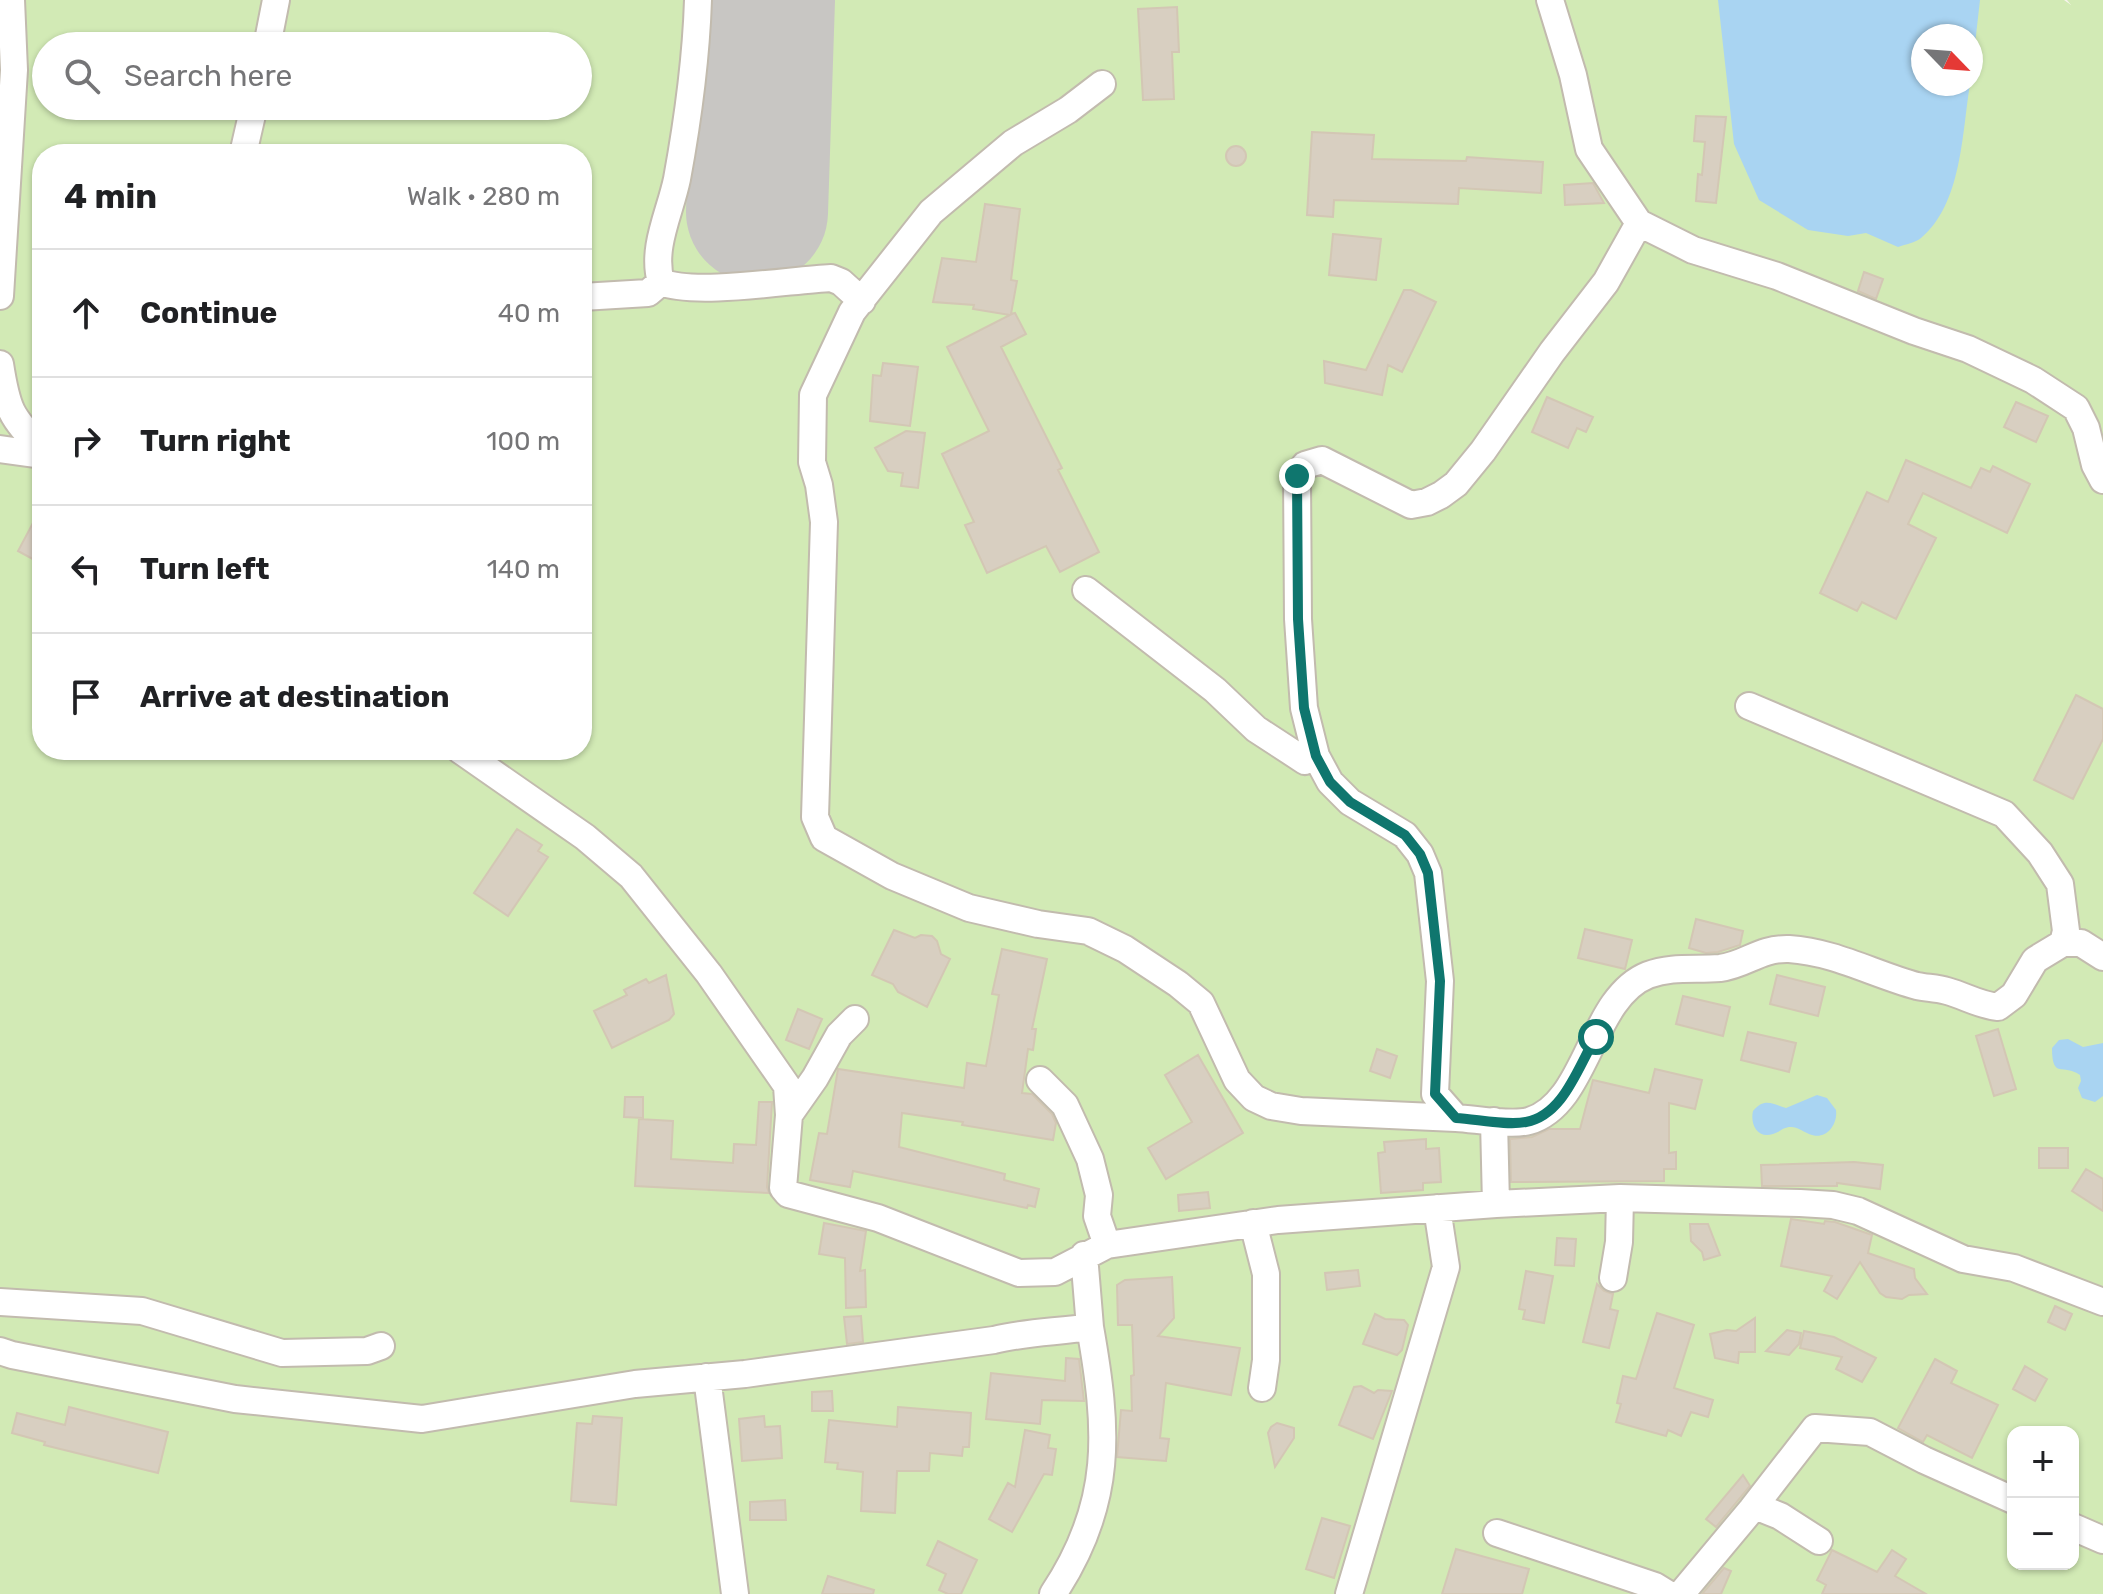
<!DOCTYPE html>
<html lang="en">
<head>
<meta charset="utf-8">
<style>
	body { margin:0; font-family:Rubik,sans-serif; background:#f6f6f6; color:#202124 }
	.controls { position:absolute; right:24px; bottom:24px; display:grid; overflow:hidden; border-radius:16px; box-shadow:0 2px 6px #0004 }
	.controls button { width:72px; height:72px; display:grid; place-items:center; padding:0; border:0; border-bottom:2px solid #e0e0e0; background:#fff; color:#202124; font:40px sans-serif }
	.compass { position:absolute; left:1911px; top:24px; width:72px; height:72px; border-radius:50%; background:#fff; box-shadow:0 2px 6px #0004; rotate:115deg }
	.stop { position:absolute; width:24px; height:24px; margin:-18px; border:6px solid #0f766e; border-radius:50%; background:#fff }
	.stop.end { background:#0f766e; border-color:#fff; box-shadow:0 2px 8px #0008 }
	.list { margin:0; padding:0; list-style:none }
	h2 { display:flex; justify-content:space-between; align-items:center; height:104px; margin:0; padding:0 32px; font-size:34px }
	h2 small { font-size:26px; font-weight:400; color:#757577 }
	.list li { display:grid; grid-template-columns:52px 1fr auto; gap:24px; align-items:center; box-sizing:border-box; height:128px; padding:0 32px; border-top:2px solid #e0e0e0 }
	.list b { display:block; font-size:30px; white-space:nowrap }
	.list em { font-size:26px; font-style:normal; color:#757577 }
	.icon { flex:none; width:44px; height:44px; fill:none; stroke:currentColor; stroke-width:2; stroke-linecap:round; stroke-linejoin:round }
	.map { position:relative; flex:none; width:2103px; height:1594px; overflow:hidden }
	.search { position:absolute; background:#fff; box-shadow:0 2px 6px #0004; left:32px; top:32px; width:560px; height:88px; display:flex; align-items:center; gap:20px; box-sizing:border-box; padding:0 28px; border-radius:44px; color:#757577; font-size:30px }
	.panel { position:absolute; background:#fff; box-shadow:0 2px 6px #0004; left:32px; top:144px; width:560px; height:616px; border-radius:32px }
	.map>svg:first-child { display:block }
</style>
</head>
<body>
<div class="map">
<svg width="2103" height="1594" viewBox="0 0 2103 1594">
	<rect width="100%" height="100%" fill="#f6f3ec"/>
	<!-- green -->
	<path fill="#d2eab5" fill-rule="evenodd" d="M0,0h2064l7,5 -4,-5h36v1594h-2103zM1923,36h48v48h-48zM46,46h532v60h-532zM42,154h540v596h-540zM2013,1432h60v132h-60z"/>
	<!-- water -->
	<path fill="#a9d4f2" d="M1718,0h262l-9,79v-43h-48v48h47c-8,49 -8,120 -49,154 -6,5 -15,6 -23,9l-32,-14 -18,3 -40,-6 -49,-30 -25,-56z
		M2068,1039l15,8 20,-4v53l-8,6 -13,-4 -4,-10 3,-7 -1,-6c-17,-12 -28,5 -28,-27l7,-8z
		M1817,1095l10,3 9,12c2,16 -11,31 -27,24 -7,-3 -11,-7 -18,-7 -8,0 -11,5 -18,7 -16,5 -23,-10 -20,-23 11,-14 20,-7 33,-3z"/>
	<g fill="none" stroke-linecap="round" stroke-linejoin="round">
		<!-- runway -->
		<path stroke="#c8c6c3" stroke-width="142" d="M757,212l7,-212"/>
	</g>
	<!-- building -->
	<path fill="#d8cfc1" stroke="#d3c7b4" stroke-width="2" d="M1177,7l2,45h-7l2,47 -31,1 -5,-91z
		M1696,116l30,1 -10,86 -20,-2 2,-27 4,1 3,-33 -11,-1z
		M1312,132l62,3 -2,24 94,2 1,-4 76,5 -2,31 -82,-5 -1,16 -124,-4 -1,17 -26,-2z
		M1226 156a10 10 0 1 1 20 0a10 10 0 1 1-20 0Z
		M1593,183l11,20 -39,2 -1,-20z
		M985,204l35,5 -9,71 6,1 -6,33 4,-1 11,21 -25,13 61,121 -4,2 41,82 -39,20 -14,-26 -59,27 -22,-48 9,-3 -32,-68 47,-23 -42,-84 63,-32 -37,-6 1,-4 -41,-3 9,-44 34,4z
		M1333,234l48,5 -5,41 -47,-5z
		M1864,272l19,7 -7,20 -18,-8z
		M1404,290h7l25,12 -34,70 -14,-7 -6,30 -57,-12 -1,-22 42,9z
		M883,363l35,4 -8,59 -40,-5 3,-46 8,1z
		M1547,397l46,20 -7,15 -9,-4 -9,20 -36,-16z
		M2016,402l32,14 -12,26 -32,-15z
		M906,431l19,2 -7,55 -17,-2 2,-13 -15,-2 -13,-23z
		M1906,460l65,28 10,-20 9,4 3,-6 37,18 -23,49 -84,-40 -15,31 28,14 -40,81 -34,-17 -5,9 -37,-18 47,-101 21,10z
		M42,506v58l-24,-13z
		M2076,695l27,14v30l-30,60 -39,-19z
		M517,829l25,16 -4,6 10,6 -40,59 -34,-23z
		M1696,919l47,12 -3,14 -22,7 -12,1 -17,-5z
		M1585,929l47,11 -7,29 -47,-11z
		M894,930l21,8 6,-3 11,1 5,5 4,13 9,5 -23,48 -29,-15 -5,-8 -21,-9z
		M1002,949l45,10 -15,70h4l-3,21 -5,-1 -6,44 10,1 20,20 4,9 -3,17 -91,-15 1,-3 -61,-9 -3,34 106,27 -1,6 35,9 -4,18 -7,-2 -1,3 -174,-37 -3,16 -40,-7 9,-47 8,1 11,-65 126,19 3,-25 19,3 13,-71 -7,-1z
		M666,975l8,39 -5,6 -57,28 -18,-37 33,-16 -3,-5 22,-11 3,4z
		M1777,975l48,12 -7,29 -48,-12z
		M1683,996l47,11 -7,29 -47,-12z
		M798,1009l24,10 -13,30 -23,-9z
		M1998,1029l18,60 -22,7 -18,-60z
		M1748,1032l48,11 -7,29 -48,-12z
		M1377,1049l20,7 -7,22 -20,-7z
		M1198,1055l45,78 -77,46 -18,-31 44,-26 -27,-47z
		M1655,1069l47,11 -7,29 -26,-6v50l7,-1v17h-12v12l-153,1 -1,-43 22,-2 17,-8h31l13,-49 56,13z
		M625,1097h18v21l-19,-1z
		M759,1102h13l-5,85 2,6 -134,-7 4,-67 34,2 -2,38 62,4 1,-19 22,1z
		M1426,1139v10l13,-1 2,34 -18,1v7l-42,3 -3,-40 7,-1 -1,-10z
		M2039,1148h29v20h-29z
		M1854,1162l29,3 -3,24 -43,-6v3h-75l-1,-21z
		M2086,1169l17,10v32l-31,-20z
		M1208,1192l2,16 -31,3 -1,-16z
		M1791,1219l33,5 1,-3 10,1 37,13 -4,18 46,16 1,9 12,16 -18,1 -7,4 -16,-2 -6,-4 -20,-31 -23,37 -13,-8 8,-15 -51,-10z
		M824,1223l42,8 -6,40 5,-1 1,37 -20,1 -1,-50 -26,-4z
		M1690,1224h18l12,31 -16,5 -2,-8 -11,-11z
		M1557,1238l19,1 -2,27 -19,-1z
		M1358,1270l2,16 -33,4 -2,-17z
		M1526,1271l27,5 -9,47 -21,-4 2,-9 -6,-1z
		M1172,1277l2,41 -16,18 82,12 -9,47 -65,-12 -6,55 9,1 -3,22 -49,-4 4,-47 11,1 -1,-35 3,-1 -2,-50h-14l-1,-40 8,-5z
		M1597,1284l7,7 9,3 -3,15 8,2 -9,37 -26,-6z
		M2055,1306l17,8 -7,16 -17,-8z
		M1657,1313l37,12 -20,63 39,12 -5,17 -17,-5 -10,24 -13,-6 -2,6 -50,-14 5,-18 -4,-1 6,-27 13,3z
		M1375,1314l10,5 19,1 4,5 -6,25 -5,5 -34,-11z
		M861,1316l2,26 -16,2 -3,-27z
		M1755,1318v34h-16l-1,11 -23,-5 -5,-24 17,-4 9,1z
		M1787,1330l14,3 -2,11 -10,11 -23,-4z
		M1804,1331l30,6 42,21 -14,24 -26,-13 6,-12 -42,-9z
		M1066,1358l13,1 5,42 -42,-1 -2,24 -54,-5 5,-46 74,8z
		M1935,1359l22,12 -6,12 47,22 -26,53 -45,-23 -4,7 -25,-14z
		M2025,1366l22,13 -12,22 -22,-12z
		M1361,1386l13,7 4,-3 14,1 -19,48 -34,-14 15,-38z
		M832,1391l1,20h-21v-19z
		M69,1407l99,25 -10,41 -114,-28 1,-3 -33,-9 5,-20 48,12z
		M898,1407l73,6 -2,34h-6l-1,9 -32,-3 -1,18h-32l-2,42 -34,-2 2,-39 -26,-3 1,-6 -13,-1 4,-42 68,7z
		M593,1416l29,2 -6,87 -45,-4 6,-78 15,1z
		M764,1416l1,11 15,-1 2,32 -40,3 -3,-42z
		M1277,1423l17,5v10l-19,29 -7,-34 3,-6z
		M1025,1430l25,5 -2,13 8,1 -4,26 -8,-1 -32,58 -23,-13 19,-36 7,4z
		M1743,1475l7,11 -34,41 -10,-8z
		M785,1500l1,20h-36v-18z
		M1322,1518l28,8 -16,52 -28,-9z
		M938,1541l39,19 -16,34h-13l-9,-4 7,-16 -19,-9z
		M1456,1549l73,20 -7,25h-80z
		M1832,1550l45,22 15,-22 14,9 -11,17 31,18h-104l4,-9 -9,-5z
		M1724,1568l7,3 -10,23h-19z
		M828,1576l46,14 -1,4h-51z"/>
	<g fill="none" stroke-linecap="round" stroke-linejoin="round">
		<defs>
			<path id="minor" d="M1550,0l23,75 16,74 50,74 54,27 84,26 137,55 54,18 65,31 43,28 10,20 9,37 8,15
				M267,46l9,-46
				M1102,84l-34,26 -55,33 -82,69 -79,100 -39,83 -1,67 7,23 5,37 -9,295 9,21 68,38 77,32 69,16 50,7 37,18 53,35 23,19 36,77 17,18 17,8 30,5 155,7 -21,-24 5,-113 -12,-108 -8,-19 -15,-19 -55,-33 -20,-20 -14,-26 -12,-48 -6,-89 -1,-143 8,-11 17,-5 89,45 16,-3 14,-7 15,-11 27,-33 69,-99 54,-70 33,-59
				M243,154l11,-48
				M661,282c34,14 129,-2 170,-4l10,4 21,19
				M0,296l14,-226 -3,-70
				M582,297l66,-4 13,-11c-10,-34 9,-69 16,-103 11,-60 19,-118 21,-179
				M0,364c7,45 10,52 42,85
				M0,449l42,6
				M1086,590l129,100 41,39 49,32 11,-5
				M1749,706l255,108 36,39 20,31 6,47 -3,12h18l22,14
				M460,750l125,87 46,39 78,98 78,112 2,29 -6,73 5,6 90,24 141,55 36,-1 52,-27 -10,-29 2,-21 -9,-36 -25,-54 -25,-25
				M789,1115l26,-37 24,-43 16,-16
				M1456,1118c19,1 55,8 73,3 59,-17 61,-123 119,-146 24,-9 46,-5 72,-7 26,-3 39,-20 69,-19 46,3 84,25 128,37 10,2 20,2 30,5 18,5 32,14 51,16l16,-12 21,-35 28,-17
				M1494,1121l2,83
				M1253,1223l13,51v86l-4,28
				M1107,1245l171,-25 218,-16 124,-6 180,5 33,2 25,6 105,48 51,9 89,34
				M1613,1278l6,-36 1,-44
				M0,1302l142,9 140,42 85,-2 14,-5
				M0,1351l12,4 223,44 187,20 213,-35 110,-10 249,-34c32,-8 64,-8 96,-13l-6,-72
				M707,1377l28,217
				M1755,1506l25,10 39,25
				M2073,1527l30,13
				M1497,1533l158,53 13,8
				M1053,1594c61,-91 55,-165 37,-267
				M1349,1594l97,-327 -9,-59
				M1681,1594l71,-85 63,-81 55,4 54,28 89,40"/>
		</defs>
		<!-- minor casing -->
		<use href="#minor" stroke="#c2bbae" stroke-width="30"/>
		<!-- minor -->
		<use href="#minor" stroke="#fff" stroke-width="26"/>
	</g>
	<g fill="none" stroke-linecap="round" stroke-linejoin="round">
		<!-- route -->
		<path stroke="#0f766e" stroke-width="10" d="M1297,476l1,143 6,89 12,48 14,26 20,20 55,33 15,19 8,19 12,108 -5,113 21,24c20,1 51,8 70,4 38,-7 52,-56 70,-85"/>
	</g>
</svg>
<div class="controls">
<button>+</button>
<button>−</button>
</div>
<svg class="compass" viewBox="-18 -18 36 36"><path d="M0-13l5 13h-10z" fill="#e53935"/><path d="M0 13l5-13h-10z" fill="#757577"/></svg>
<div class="stop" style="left:1596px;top:1037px"></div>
<div class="stop end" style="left:1297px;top:476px"></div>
<div class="search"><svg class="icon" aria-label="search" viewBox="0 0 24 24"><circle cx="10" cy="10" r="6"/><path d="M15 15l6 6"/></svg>Search here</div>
<section class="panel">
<h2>4 min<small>Walk · 280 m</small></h2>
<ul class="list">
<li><svg class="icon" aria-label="ahead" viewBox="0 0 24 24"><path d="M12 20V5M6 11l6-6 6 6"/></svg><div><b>Continue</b></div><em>40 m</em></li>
<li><svg class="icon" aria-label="right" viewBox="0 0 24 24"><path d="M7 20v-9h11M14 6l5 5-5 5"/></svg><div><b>Turn right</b></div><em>100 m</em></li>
<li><svg class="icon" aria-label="left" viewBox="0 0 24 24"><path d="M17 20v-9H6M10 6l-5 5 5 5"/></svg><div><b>Turn left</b></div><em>140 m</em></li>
<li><svg class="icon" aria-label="arrive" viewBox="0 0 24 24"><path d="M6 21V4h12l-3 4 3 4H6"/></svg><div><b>Arrive at destination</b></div></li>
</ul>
</section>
</div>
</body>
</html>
